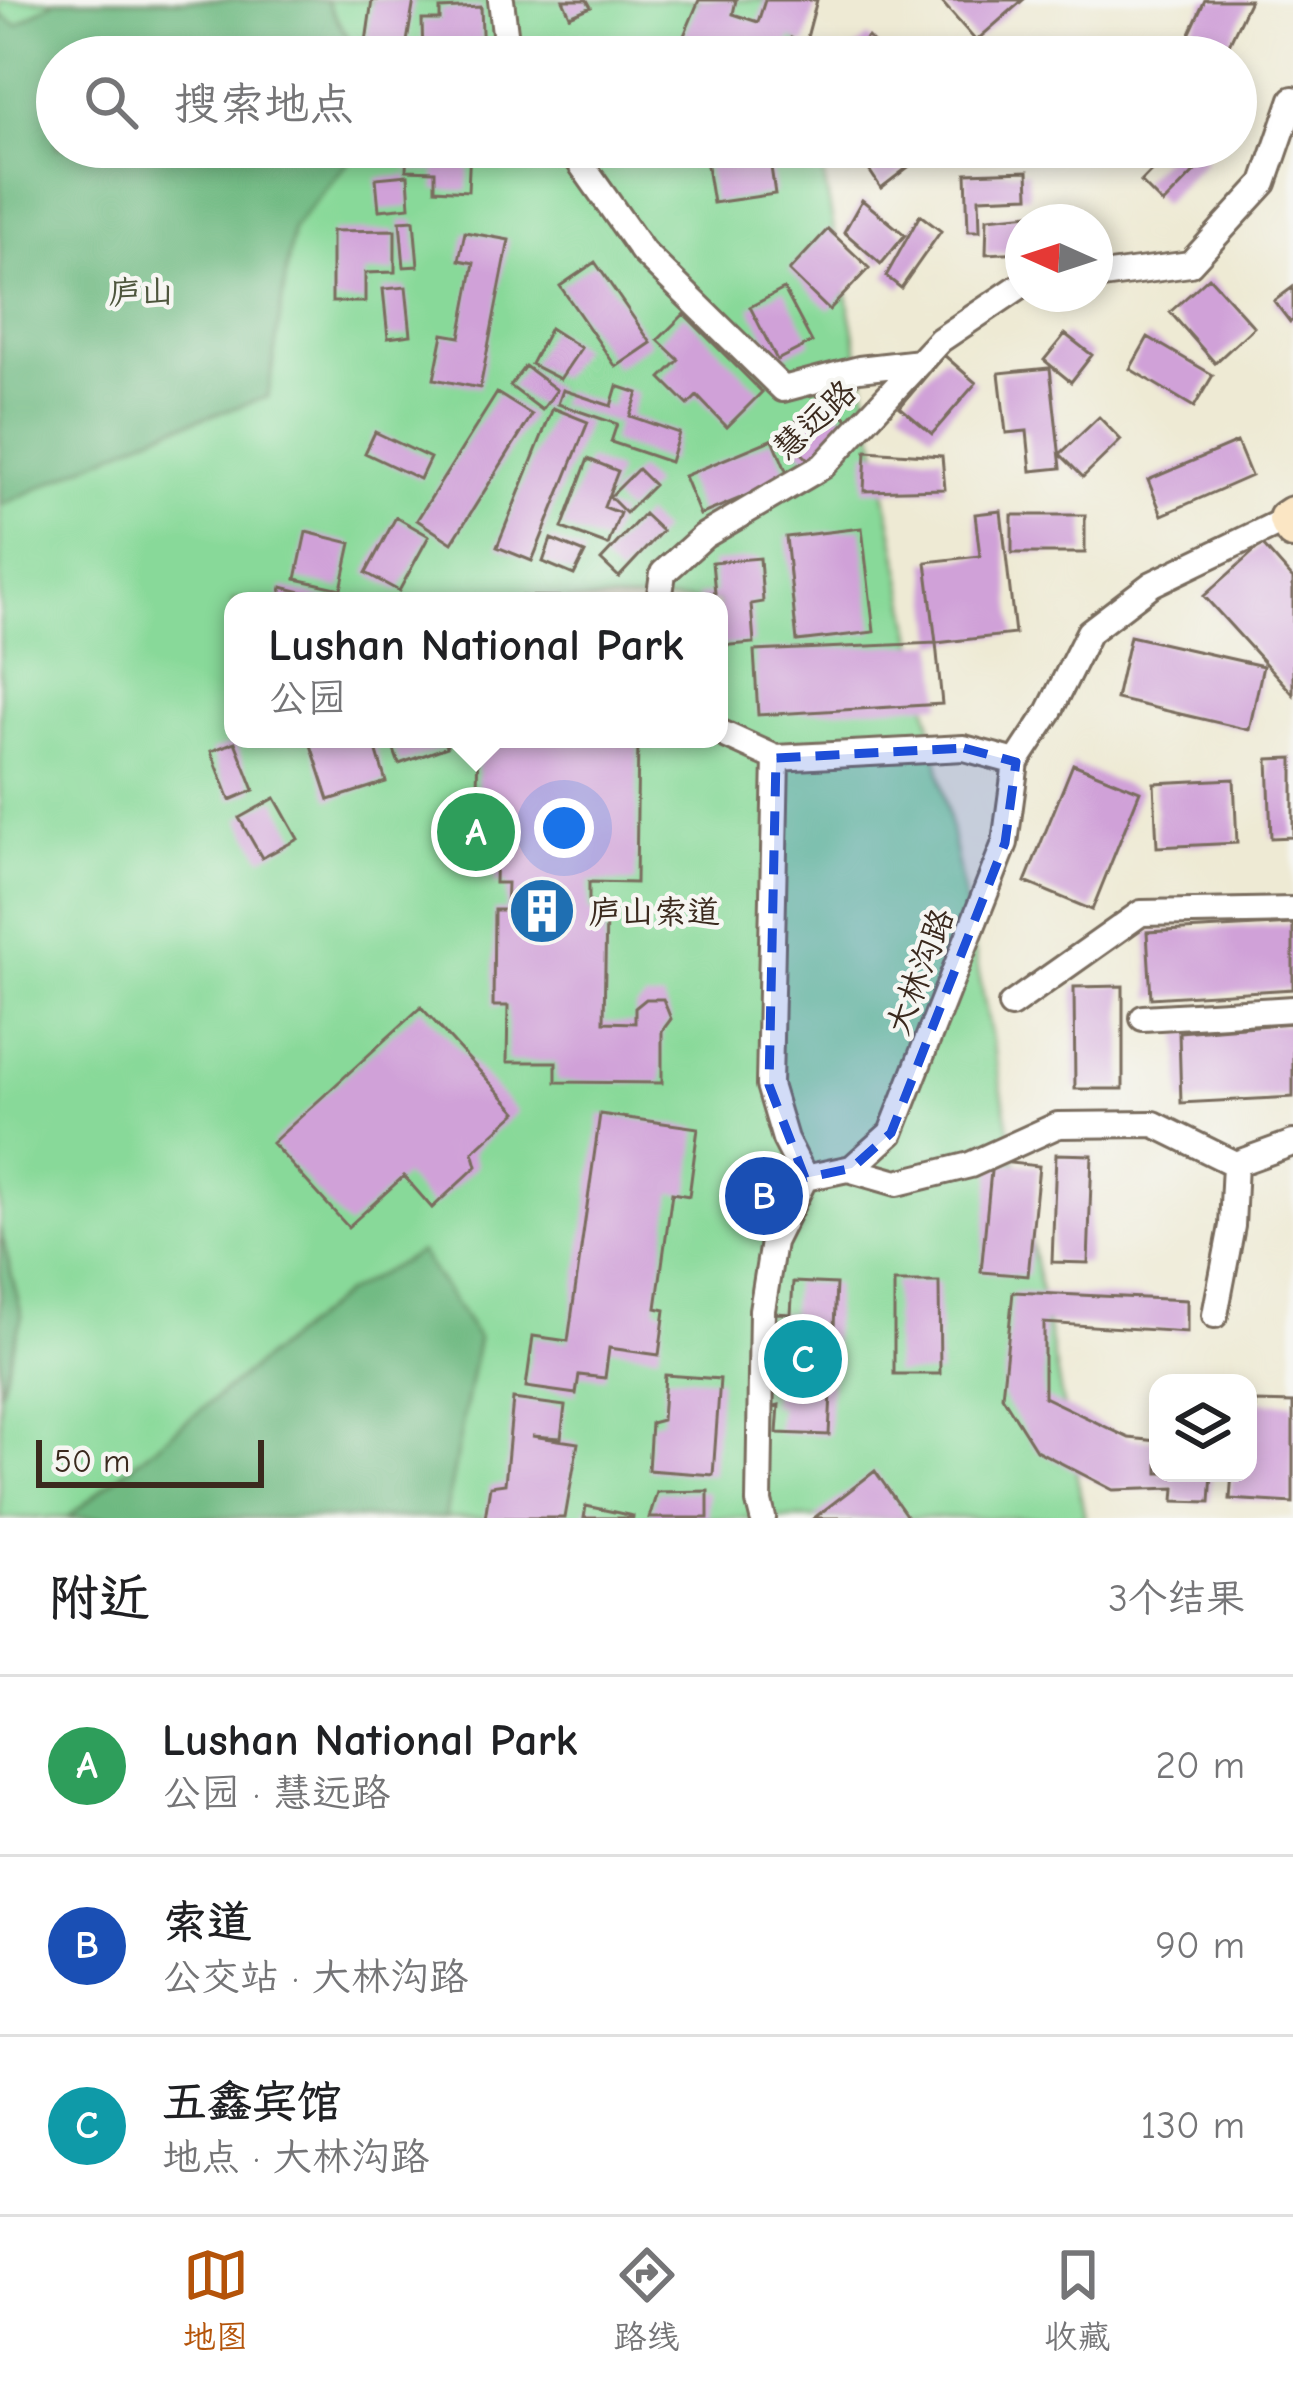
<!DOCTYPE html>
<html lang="zh">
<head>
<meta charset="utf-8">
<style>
	body { margin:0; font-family:"Comic Neue","LXGW WenKai TC",sans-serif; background:#f2f2f2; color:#202124 }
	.controls { position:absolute; right:36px; bottom:36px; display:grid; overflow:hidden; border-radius:24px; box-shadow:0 6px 18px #0003 }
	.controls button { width:108px; height:108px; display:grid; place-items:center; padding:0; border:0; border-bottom:3px solid #e0e0e0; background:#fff; color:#202124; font:60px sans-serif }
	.compass { position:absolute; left:1005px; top:204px; width:108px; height:108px; border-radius:50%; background:#fff; box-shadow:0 6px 18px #0003; rotate:273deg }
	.scale { position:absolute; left:36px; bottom:30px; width:228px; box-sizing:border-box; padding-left:12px; border:6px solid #3b2a1e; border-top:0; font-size:33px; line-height:42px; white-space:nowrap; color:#3b2a1e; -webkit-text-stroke:9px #f6f6f2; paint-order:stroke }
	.you { position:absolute; left:564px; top:828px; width:42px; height:42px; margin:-30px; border:9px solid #fff; border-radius:50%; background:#1a73e8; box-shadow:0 0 0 18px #1a73e833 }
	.badge { display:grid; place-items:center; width:78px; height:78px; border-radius:50%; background:#b45309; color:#fff; font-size:39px; font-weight:700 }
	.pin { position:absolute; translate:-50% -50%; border:6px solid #fff; box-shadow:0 3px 12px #0006 }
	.popup { position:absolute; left:224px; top:592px; width:504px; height:156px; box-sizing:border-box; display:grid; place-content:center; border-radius:24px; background:#fff; filter:drop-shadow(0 3px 9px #0005); font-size:39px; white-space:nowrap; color:#757577 }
	.popup b { font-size:45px; color:#202124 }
	.popup::after { content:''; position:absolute; left:50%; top:100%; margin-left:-24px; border:24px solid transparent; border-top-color:#fff }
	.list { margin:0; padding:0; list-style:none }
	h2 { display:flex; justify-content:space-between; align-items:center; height:156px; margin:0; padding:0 48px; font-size:51px }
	h2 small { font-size:39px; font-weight:400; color:#757577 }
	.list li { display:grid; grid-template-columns:78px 1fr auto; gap:36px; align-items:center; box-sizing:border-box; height:180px; padding:0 48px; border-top:3px solid #e0e0e0 }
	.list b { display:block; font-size:45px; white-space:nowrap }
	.list p { margin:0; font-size:39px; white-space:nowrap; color:#757577 }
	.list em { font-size:39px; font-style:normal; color:#757577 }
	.icon { flex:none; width:66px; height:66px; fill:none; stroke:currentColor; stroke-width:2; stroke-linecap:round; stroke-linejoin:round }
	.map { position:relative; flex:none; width:1293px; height:1518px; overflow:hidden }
	.search { position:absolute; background:#fff; box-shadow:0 6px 18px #0003; left:36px; right:36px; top:36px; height:132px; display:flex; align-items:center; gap:30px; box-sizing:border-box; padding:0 42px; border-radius:66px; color:#757577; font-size:45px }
	.sheet { height:696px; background:#fff }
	nav { display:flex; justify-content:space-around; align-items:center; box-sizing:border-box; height:168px; border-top:3px solid #e0e0e0; background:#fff; font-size:33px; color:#757577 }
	nav a { display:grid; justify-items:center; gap:6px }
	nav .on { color:#b45309 }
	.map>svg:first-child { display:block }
</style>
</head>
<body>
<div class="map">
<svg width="1293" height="1518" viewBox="0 0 1293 1518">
	<rect width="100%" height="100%" fill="#f6f6f2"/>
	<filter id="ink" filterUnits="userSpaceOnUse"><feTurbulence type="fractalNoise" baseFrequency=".00833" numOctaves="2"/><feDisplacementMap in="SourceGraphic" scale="24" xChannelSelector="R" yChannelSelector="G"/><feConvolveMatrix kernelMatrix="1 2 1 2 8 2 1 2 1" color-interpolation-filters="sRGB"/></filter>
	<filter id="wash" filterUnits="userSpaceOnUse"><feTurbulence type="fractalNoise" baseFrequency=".004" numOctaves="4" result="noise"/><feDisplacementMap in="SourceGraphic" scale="48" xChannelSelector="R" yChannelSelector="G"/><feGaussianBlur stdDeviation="2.7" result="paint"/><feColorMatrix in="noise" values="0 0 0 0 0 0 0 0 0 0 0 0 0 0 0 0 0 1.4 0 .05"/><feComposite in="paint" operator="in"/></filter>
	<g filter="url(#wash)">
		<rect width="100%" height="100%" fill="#eeead4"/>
		<!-- green -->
		<path fill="#88d999" stroke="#62825c" stroke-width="3" fill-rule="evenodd" d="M0,0h790l11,57h-744v90h761l267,1371h-1085zM233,601h486v138h-486z"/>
		<!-- forest -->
		<path fill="#6eb981" stroke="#547250" stroke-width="3" d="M56,0h270l23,40 1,17h-293v90h300v5l-64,76 -25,169 -108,35 -160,74v-492l17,11z
			M0,1229l22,87 -22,78z
			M420,1252l58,86 -33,180h-378l278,-225z"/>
		<g id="blocks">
			<!-- building -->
			<path fill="#d0a1d8" d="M372,0h42l-8,48 -40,-6z
				M563,0h24l4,7 -21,9z
				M699,0h37l-3,14 25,8 7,-22h52l-12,45 -14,-7 -7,19h-43l-58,-19z
				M940,0h83l-47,41z
				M1205,0h45l-27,57h-44z
				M481,7l2,50h-60l-1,-37h18v-11z
				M868,37l19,20h-35l-2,-4z
				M407,147h63l-2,44 -33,-2v-18l-29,-1z
				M768,147l7,47 -62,9 -8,-49z
				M854,147h80l-53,41z
				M1165,147h29l12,13 -43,44 -22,-22 29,-30z
				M1028,171l1,25 -50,2 1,33h-12l-2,-58z
				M408,175l2,32 -31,3 -3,-32z
				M862,200l43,35 -24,29 -37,-32z
				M1031,214v8h-8v30l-37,2 1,-36z
				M920,215l21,16 -40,57 -15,-12z
				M414,220l4,46 -14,1 -4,-46z
				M828,229l41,39 -40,42 -40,-39z
				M395,230v42l-30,1v29h-33v-71z
				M465,232l44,8 -29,148 -46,-9 9,-45 17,3 14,-74 -15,-3z
				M595,262l56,81 -35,24 -56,-81z
				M1209,277l45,50 -39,36 -45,-51z
				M406,287l5,48 -23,3 -5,-49z
				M1293,287v33l-3,2 -16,-21z
				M784,289l28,53 -35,18 -27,-53z
				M684,314l78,78 -35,35 -30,-31 -9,9 -27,-27 18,-18 -21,-20z
				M550,328l31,20 -21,31 -29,-15z
				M1065,334l27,21 -21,27 -27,-22z
				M1148,337l65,38 -19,32 -64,-38z
				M944,355l32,28 -44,51 -32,-27z
				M525,366l32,24 -15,20 -32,-24z
				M1050,368l11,100 -30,3 -4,-40 -21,2 -7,-60z
				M617,386l21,7 -8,23 49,17 -9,29 -59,-20 6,-18 -59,-20 5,-14 48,16z
				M497,393l35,22 -80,128 -35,-23z
				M820,394l29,26 -38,42 -28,-27z
				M553,408l35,14 -56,139 -35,-14z
				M1099,417l22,23 -38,37 -23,-23z
				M375,432l55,26 -10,21 -55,-26z
				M773,439l16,39 -89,37 -16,-39z
				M1237,442l14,34 -89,39 -14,-35z
				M866,451l76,5 3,33 -81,2z
				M588,459l30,12 -14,36 16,6 -12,32 -46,-17z
				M638,469l16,16 -28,28 -16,-16z
				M1001,511l14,123 -79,9 -10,-81 54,-6 -5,-42z
				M644,514l18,17 -43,46 -18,-17z
				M1012,515h73v38h-73z
				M396,517l33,19 -30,55 -33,-18z
				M862,528l12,104 -77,9 -11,-104z
				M306,532l45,11 -10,46 -45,-10z
				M551,539l34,14 -11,22 -31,-13z
				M1262,544l31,35v115l-89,-98z
				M760,558l3,44 -12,2 3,39 -35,3v-45h-21l-1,-6 18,-2 -3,-31z
				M282,587l47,12v2h-50z
				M509,596l50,1v4h-50z
				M1130,636l133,30 -14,64 -133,-31z
				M936,643l6,61 -184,11 -4,-64z
				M309,739h64l13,43 -57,18z
				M390,739h54l3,8 -48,17z
				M478,739h160l-2,144 -47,-1v30h17l-2,110 31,1v-15l11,-9h17l8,20 -9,12v52l-106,-1v-20h-49l1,-56h-15l1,-96h12l1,-27h-12l2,-91h-20z
				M235,742l19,48 -24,10 -19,-49z
				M1293,758v79l-22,1 -3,-79z
				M1073,764l67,27 -48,119 -67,-28z
				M1234,779l3,64 -80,4 -3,-64z
				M275,798l23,41 -36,19 -23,-40z
				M1293,924v65l-142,9 -4,-66z
				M1123,986v103h-48l-1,-102z
				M421,1007l96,105 -44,40 4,14 -45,42 -28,-32 -56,51 -76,-84z
				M1293,1023v74l-112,6 -2,-71z
				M600,1114l98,14 -9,68 -17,-3 -16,115 9,2 -6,45 -50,-7 -4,30 -26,-3 -3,19 -50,-7 7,-51 35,5z
				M1056,1154l36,1 -4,108 -36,-1z
				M992,1161l47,5 -11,110 -47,-4z
				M793,1282l43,2 -7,151 -52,-2 2,-28 -8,2 5,-94 15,1z
				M894,1282h45l1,92h-46z
				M1013,1292l174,8v32l-143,-9v74l85,41 29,3v32h54l-2,29 -36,-1 1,-13 -62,2 -77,-40 -34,-54z
				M665,1375l55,4 -7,96 -65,-5 3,-47 11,-3z
				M513,1399l52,7 -4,32 -29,-2 46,7 -13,75h-80l5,-32 15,-2z
				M1255,1402l38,1v100l-63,-4 2,-26h16v-44h7z
				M875,1471l33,47h-94z
				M708,1491v27h-59l8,-26z
				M586,1506l47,10v2h-49z"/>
		</g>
	</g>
	<g filter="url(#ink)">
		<use href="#blocks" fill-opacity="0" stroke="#7a6d5e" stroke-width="3"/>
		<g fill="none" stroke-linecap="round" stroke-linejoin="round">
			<defs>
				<path id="street" d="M501,0l7,57
					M569,147l74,105 140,137 76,-20 61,-7
					M1095,277l95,-13 74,-81 29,-84
					M659,601l4,-28 41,-37 119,-70 117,-126 83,-56
					M719,732l57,26 -7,327 16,54 20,39
					M776,758l188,-10 52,14
					M1011,1005l130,-92 152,-3
					M1143,1018l150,-9
					M848,1169l49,14 73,-18 88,-40 96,-1 81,40 58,-21
					M1215,1315l17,-89 3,-62
					M763,1518l-4,-16 3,-192 11,-68 32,-64 47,-10 39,-35 114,-290 11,-81 33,-50 40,-80 63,-48 135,-65"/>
				<path id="secondary" d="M1293,515l-6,4 6,11"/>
			</defs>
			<!-- street casing -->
			<use href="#street" stroke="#7a6d5e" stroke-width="30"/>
			<!-- secondary casing -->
			<use href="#secondary" stroke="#7a6d5e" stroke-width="42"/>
			<!-- street -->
			<use href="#street" stroke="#fff" stroke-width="24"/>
			<!-- secondary -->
			<use href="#secondary" stroke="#fbe6c4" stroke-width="36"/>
		</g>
	</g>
	<!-- marked area -->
	<path fill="#1d4ed8" fill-opacity="0.2" stroke="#1d4ed8" stroke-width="9" stroke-dasharray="24 15" stroke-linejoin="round" d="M964,748l52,14 -11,81 -114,290 -39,35 -47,10 -36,-93 7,-327z"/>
	<!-- icons -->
	<defs>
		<symbol id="building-disc" viewBox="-11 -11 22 22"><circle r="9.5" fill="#1f6fb2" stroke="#f6f6f2"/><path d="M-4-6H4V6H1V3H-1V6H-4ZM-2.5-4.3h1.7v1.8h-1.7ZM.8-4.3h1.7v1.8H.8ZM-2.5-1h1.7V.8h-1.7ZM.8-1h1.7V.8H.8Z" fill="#fff"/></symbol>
	</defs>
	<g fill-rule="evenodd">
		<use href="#building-disc" x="504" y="873" width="76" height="76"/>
	</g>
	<g text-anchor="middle" stroke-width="9" stroke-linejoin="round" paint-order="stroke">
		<!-- park labels -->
		<g font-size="33" fill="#4e563d" stroke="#f6f6f2">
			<text x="141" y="303">庐山</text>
		</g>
		<!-- street labels -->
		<g font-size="33" fill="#3b2a1e" stroke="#f6f6f2">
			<text transform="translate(814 419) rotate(-43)" y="12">慧远路</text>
			<text transform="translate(919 971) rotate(-69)" y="12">大林沟路</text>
		</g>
		<!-- poi labels -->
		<g font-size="33" fill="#3b2a1e" stroke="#f6f6f2" text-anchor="start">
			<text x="588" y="923">庐山索道</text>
		</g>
	</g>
</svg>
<div class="controls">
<button><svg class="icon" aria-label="layers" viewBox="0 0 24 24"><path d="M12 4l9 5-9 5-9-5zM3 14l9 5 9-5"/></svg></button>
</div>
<svg class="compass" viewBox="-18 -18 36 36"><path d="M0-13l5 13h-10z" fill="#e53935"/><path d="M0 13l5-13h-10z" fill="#757577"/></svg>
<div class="scale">50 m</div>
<div class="you"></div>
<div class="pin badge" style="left:476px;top:832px;background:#2e9e5b">A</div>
<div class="popup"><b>Lushan National Park</b>公园</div>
<div class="pin badge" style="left:764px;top:1196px;background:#1a4fb4">B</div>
<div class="pin badge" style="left:803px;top:1359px;background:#0f9aa8">C</div>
<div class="search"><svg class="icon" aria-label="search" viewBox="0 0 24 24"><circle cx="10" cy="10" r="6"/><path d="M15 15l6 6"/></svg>搜索地点</div>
</div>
<section class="sheet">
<h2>附近<small>3个结果</small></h2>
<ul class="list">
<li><span class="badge" style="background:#2e9e5b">A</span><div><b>Lushan National Park</b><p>公园 · 慧远路</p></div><em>20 m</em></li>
<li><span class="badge" style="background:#1a4fb4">B</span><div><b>索道</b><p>公交站 · 大林沟路</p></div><em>90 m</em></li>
<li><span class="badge" style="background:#0f9aa8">C</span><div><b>五鑫宾馆</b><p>地点 · 大林沟路</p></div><em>130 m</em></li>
</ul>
</section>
<nav>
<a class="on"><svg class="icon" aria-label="map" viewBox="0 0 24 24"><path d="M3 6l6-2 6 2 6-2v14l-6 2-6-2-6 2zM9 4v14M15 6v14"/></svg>地图</a>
<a><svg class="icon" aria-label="directions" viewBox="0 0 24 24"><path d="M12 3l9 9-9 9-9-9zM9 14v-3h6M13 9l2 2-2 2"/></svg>路线</a>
<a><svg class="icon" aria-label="saved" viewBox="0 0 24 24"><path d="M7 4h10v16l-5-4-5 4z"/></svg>收藏</a>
</nav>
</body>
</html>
